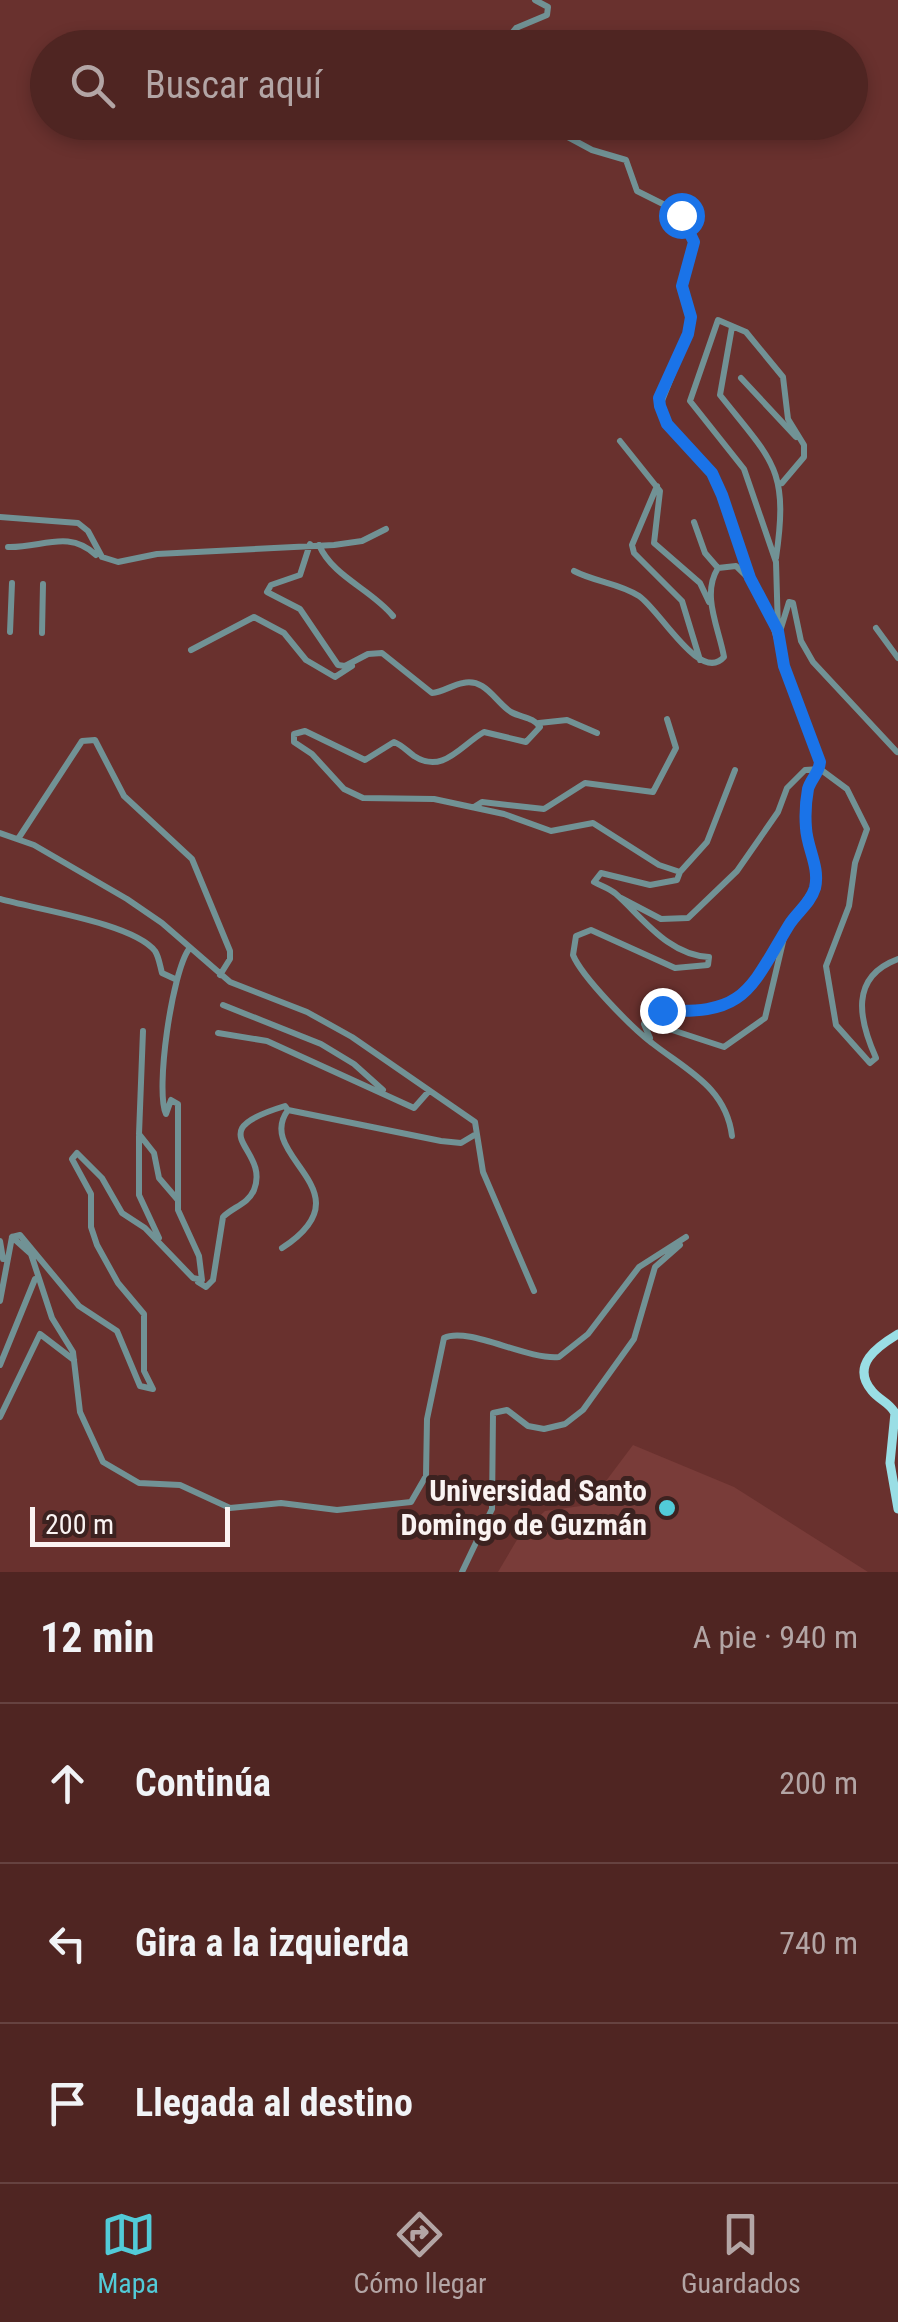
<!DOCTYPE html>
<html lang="es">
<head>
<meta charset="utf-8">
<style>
	body { margin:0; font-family:"Roboto Condensed",sans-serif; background:#552d2a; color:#f1f3f6 }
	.scale { position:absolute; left:30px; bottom:25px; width:200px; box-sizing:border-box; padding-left:10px; border:5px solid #faf3f2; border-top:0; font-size:28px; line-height:35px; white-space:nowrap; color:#faf3f2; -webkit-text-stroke:8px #3c2220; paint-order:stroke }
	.stop { position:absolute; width:30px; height:30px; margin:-22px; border:8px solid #1a73e8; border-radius:50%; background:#fff }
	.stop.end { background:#1a73e8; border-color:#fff; box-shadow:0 2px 10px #0008 }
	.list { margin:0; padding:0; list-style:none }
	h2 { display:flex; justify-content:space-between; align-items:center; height:130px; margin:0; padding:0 40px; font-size:42px }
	h2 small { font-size:32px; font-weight:400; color:#b3a5a5 }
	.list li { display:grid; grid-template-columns:65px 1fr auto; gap:30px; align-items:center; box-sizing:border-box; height:160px; padding:0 40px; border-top:2px solid #664240 }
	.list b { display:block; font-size:38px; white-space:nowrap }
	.list em { font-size:32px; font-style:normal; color:#b3a5a5 }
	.icon { flex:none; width:55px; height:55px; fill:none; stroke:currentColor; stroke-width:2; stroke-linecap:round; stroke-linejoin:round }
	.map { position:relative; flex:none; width:898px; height:1572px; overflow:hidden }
	.search { position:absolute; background:#4f2522; box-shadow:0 5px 15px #0003; left:30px; right:30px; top:30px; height:110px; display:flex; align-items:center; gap:25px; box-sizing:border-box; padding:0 35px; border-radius:55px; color:#b3a5a5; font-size:38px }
	.sheet { height:610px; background:#4f2522 }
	nav { display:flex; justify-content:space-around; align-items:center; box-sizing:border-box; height:140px; border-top:2px solid #664240; background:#4f2522; font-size:28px; color:#b3a5a5 }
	nav a { display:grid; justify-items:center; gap:5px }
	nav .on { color:#52cbd8 }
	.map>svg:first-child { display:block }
</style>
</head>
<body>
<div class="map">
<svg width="898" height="1572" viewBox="0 0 898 1572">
	<rect width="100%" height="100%" fill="#69312e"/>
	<!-- built -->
	<path fill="#793c39" d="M633,1445l101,42 134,85h-370l23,-39 24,-22 43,-6z"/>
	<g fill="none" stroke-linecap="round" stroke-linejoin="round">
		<!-- street -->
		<path stroke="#719295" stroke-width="6" d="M500,48l16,-20 31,-13 1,-8 -13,-7
			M540,122l52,28 34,10 11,31 38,19 19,32 -12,44 9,31 -3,18 -28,71 7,18 45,49 38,105
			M732,327l-12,68c53,67 69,73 56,163
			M741,378l55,59
			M620,441l40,50 -6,52 46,40 9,19
			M657,486l-25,59 2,8 48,48 18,59
			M0,517l78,6 10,8 14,26 16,5 39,-8 177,-9 28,-4 24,-12
			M694,522l11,31 13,15
			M310,544l-10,31 -29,10 -4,7 33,17 38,56 7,1 23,-12 14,-1 50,40c11,-1 20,-8 31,-10 23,-5 32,19 48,29 11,6 22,5 29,15l-14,15 -42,-10c-23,13 -41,43 -70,24 -7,-5 -12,-11 -20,-14l-29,18 -60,-29 -11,3v8l18,12 32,35 19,9 71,1 70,15 47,17 42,-8 66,42 21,7 -3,8 -27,5 -49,-12 -7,9c7,4 15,6 22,12 27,24 52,61 93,63l-1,8 -33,3 -84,-38 -15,6 -3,19c9,22 59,73 79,88 34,27 74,44 80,93
			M319,545c14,32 52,44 74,71
			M8,547c34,1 60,-18 88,8
			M574,571c21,11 45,12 65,25 21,14 61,88 85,61 -5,-29 -23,-62 -6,-89l18,-2c37,33 36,64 51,106 11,30 22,60 33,90l-11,24 -3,34 10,65 -30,44 -21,89 -41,29 -55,-18
			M781,628l8,-26 4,1 8,38 12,21 84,90
			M876,628l22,30
			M778,630l-2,-68 -32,-93 -54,-68 28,-81 28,12 37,45 5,42 16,26v12l-22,26
			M10,632l2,-49
			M42,633l1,-49
			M191,650l63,-33 30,16 22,27 29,17 17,-11
			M539,723l28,-3 30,13
			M474,807l8,-5 62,7 41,-26 68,9 23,-44 -9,-29
			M0,833l34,12 93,54 35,24 68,59 77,30 45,25 123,85 8,50 51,119
			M18,839l64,-98 13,-1 29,56 68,63 38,92v8l-10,16
			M680,872l27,-30 28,-72
			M621,898l40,21 27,-1 49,-47 41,-59 9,-24 18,-18 15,-1 27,20 20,40 -12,34 -6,43 -23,60 10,59 34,38 6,-5c-17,-38 -27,-81 22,-99
			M0,899c34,10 133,24 155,52 4,6 5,15 7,22l13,6
			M223,1005l98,39 33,20 29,26
			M143,1031l-4,103 15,19 5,25 18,21
			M218,1033l49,8 147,67 15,-17
			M650,1038l-6,-14 6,-14c36,1 70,10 98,-20 13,-14 19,-33 34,-45
			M288,1110l153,31 20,2 15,-9
			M139,1136v59l20,43
			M12,1237l19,17 21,64 21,34 7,60 23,50 36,21 41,2 50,23 51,-5 56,7 74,-8 15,-26 1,-57 17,-81c24,-12 82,22 115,19l29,-23 51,-67 47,-30
			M0,1241l3,18
			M198,1282l8,5 7,-7 10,-63c10,-10 25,-13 31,-27 17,-43 -58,-57 31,-84l3,4c-35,47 83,80 -6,138
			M0,1301l12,-64 8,-2 59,71 38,25 23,55 13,3 -9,-18v-57l-26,-31 -21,-38 -6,-18v-33l-19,-35 5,-6 25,25 20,35 23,15 48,50 9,2 -3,-24 -21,-46v-106l-7,-4 -5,14c-11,-23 6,-142 23,-165
			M0,1365l35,-86
			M0,1417l40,-83 34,26
			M462,1572l30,-63 1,-96 14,-3 21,16 16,3 21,-5 18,-14 51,-71 21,-72 25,-22"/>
		<!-- primary -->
		<path stroke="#9adee5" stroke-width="9" d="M898,1334c-20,12 -48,31 -26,57 7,9 17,11 23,22l-5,50 8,46"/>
	</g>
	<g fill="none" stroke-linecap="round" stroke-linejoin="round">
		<!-- route -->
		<path stroke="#1a73e8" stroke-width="12" d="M662,1010c84,6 88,-21 127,-85 8,-13 21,-21 26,-37 5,-21 -8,-40 -9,-60 -1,-12 0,-28 2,-39 3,-10 11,-16 12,-27l-36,-96 -6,-35 -28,-53 -28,-83 -10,-22 -45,-49 -7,-18 -1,-8 29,-64 3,-17 -9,-31 12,-44 -13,-27"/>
	</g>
	<!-- markers -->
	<circle fill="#52cbd8" stroke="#3c2220" stroke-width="4" cx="667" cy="1508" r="10"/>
	<g text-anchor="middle" stroke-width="10" stroke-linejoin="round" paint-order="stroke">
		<!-- poi labels -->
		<g font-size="30" font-weight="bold" fill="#faf3f2" stroke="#3c2220" text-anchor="end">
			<text x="647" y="1501">Universidad Santo<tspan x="647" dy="34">Domingo de Guzmán</tspan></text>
		</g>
	</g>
</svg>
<div class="scale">200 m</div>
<div class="stop" style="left:681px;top:215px"></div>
<div class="stop end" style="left:662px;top:1010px"></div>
<div class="search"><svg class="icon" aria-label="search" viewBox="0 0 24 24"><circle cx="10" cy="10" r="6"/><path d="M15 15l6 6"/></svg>Buscar aquí</div>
</div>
<section class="sheet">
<h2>12 min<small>A pie · 940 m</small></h2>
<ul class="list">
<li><svg class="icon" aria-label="ahead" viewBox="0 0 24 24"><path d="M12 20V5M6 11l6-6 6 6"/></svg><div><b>Continúa</b></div><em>200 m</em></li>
<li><svg class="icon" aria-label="left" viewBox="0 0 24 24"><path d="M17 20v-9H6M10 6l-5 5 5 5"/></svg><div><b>Gira a la izquierda</b></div><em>740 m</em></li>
<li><svg class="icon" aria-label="arrive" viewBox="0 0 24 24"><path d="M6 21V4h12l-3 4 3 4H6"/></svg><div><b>Llegada al destino</b></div></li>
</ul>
</section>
<nav>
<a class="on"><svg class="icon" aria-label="map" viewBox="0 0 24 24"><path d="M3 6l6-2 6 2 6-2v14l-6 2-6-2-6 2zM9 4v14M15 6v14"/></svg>Mapa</a>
<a><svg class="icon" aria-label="directions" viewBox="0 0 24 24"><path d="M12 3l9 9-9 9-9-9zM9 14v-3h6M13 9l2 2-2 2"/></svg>Cómo llegar</a>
<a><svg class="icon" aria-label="saved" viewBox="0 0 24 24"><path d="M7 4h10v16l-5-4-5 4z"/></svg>Guardados</a>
</nav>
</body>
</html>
